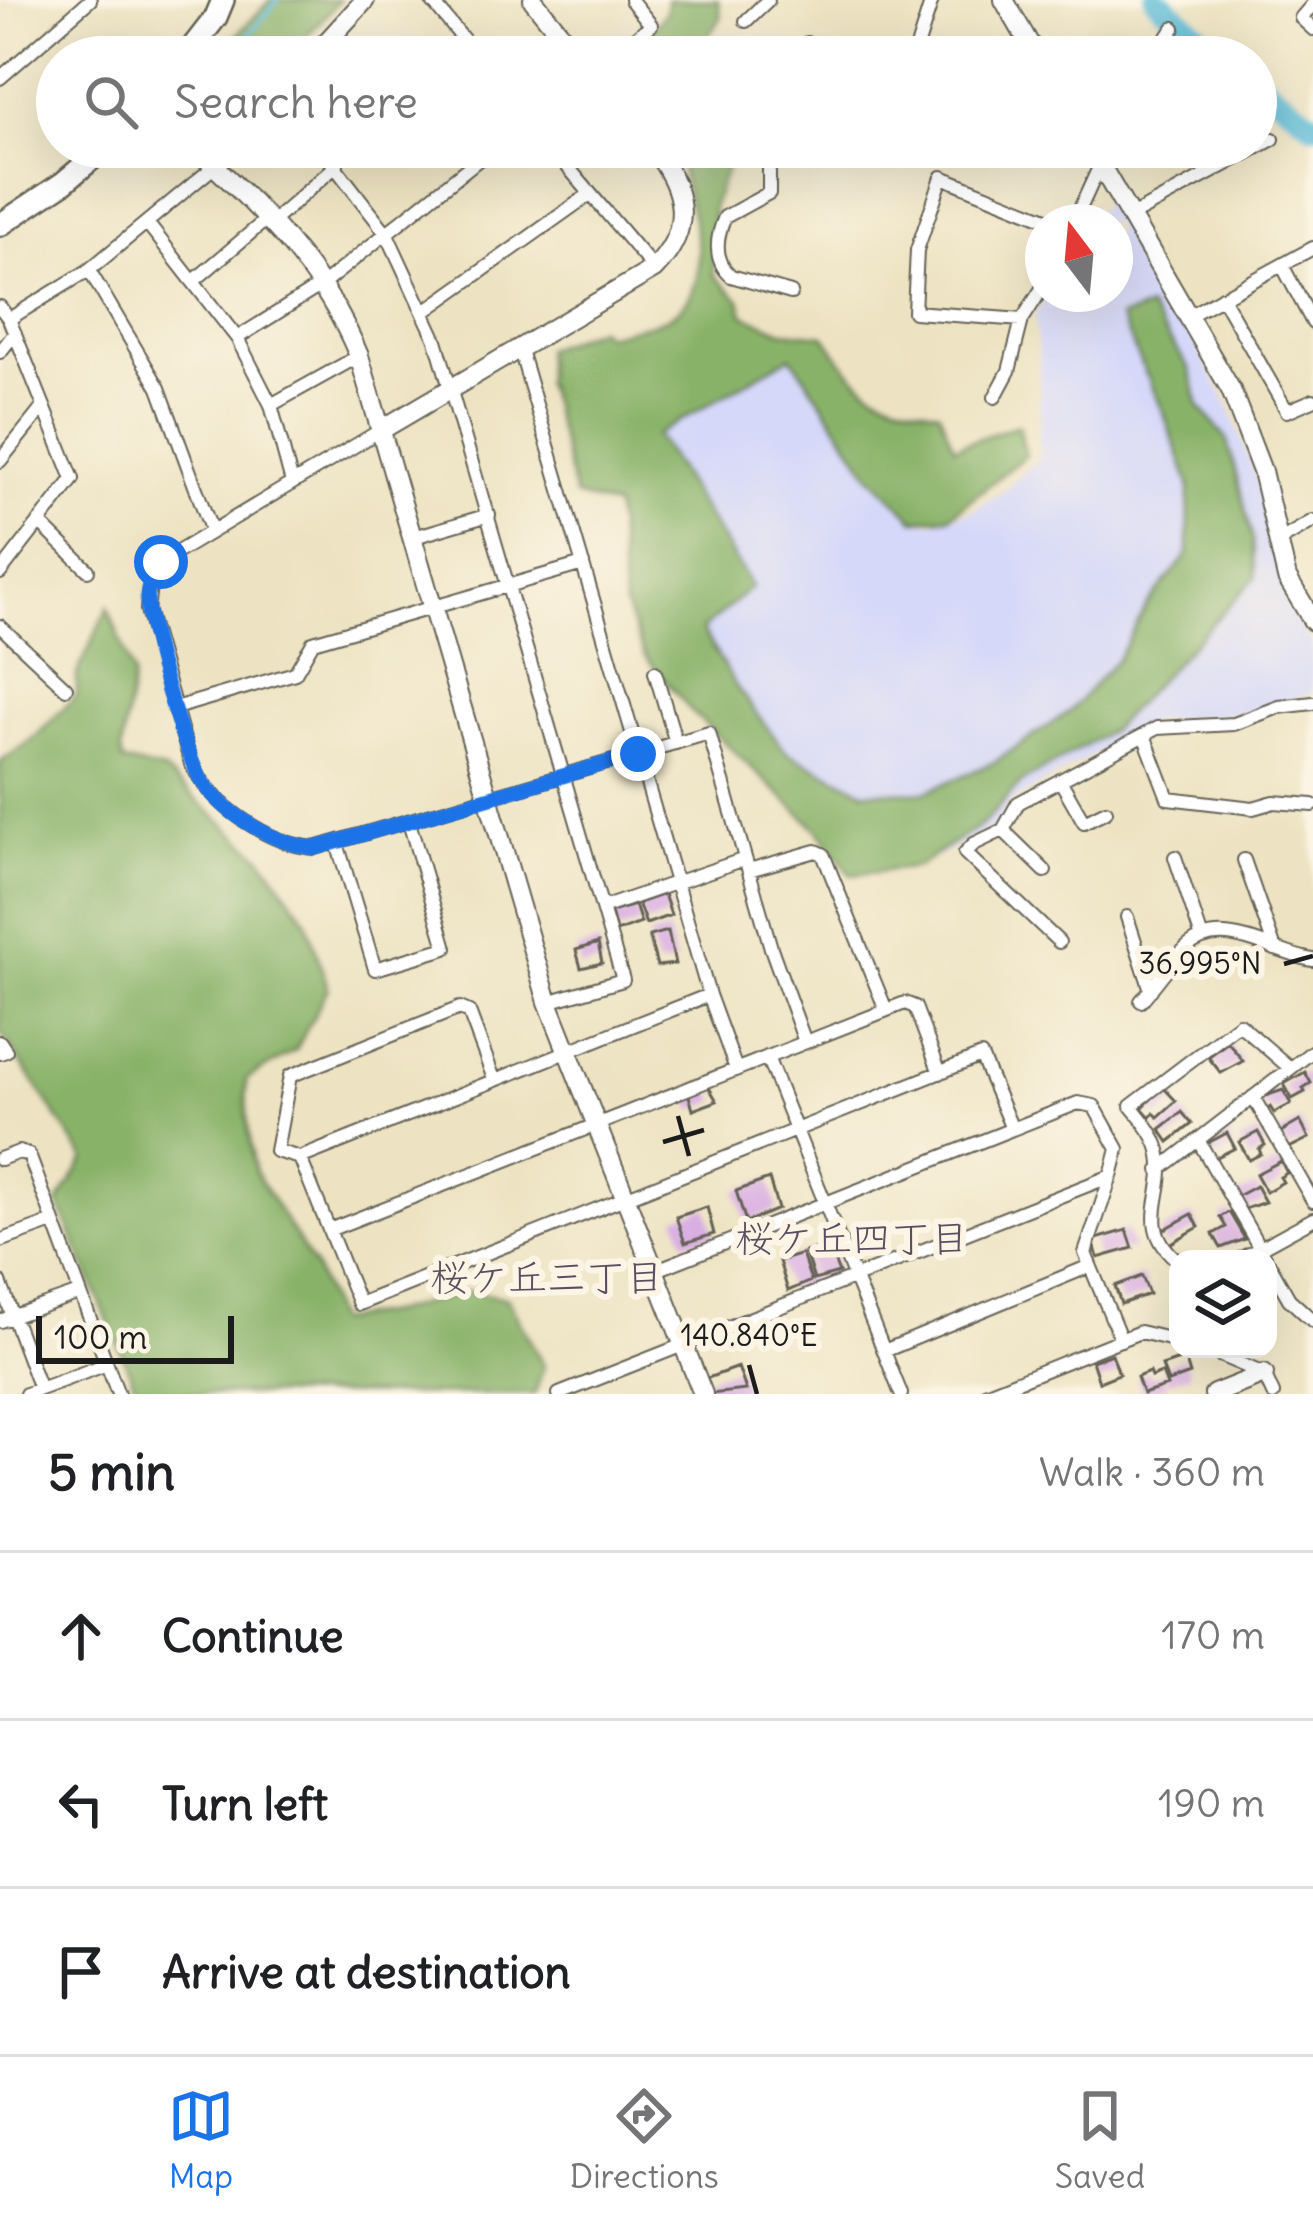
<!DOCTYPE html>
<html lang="en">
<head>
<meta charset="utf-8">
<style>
	body { margin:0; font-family:Delius,"Klee One",sans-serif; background:#f6f6f6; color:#202124 }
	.controls { position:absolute; right:36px; bottom:36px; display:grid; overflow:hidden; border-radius:24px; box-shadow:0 12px 48px #0002 }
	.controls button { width:108px; height:108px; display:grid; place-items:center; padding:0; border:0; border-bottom:3px solid #e0e0e0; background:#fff; color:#202124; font:60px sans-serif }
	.compass { position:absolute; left:1025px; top:204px; width:108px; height:108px; border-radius:50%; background:#fff; box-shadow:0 12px 48px #0002; rotate:344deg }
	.scale { position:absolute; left:36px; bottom:30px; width:198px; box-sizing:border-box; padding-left:12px; border:6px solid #1c1c1c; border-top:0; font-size:33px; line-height:42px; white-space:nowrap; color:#1c1c1c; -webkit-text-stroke:9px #fcf5e5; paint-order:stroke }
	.stop { position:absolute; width:36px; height:36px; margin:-27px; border:9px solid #1a73e8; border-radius:50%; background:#fff }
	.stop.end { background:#1a73e8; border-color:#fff; box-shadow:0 3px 12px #0008 }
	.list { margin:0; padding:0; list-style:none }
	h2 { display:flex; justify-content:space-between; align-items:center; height:156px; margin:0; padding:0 48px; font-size:51px }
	h2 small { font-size:39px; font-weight:400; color:#757577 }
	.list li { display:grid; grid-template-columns:78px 1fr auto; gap:36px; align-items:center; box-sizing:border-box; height:168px; padding:0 48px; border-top:3px solid #e0e0e0 }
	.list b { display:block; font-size:45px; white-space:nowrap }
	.list em { font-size:39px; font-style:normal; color:#757577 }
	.icon { flex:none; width:66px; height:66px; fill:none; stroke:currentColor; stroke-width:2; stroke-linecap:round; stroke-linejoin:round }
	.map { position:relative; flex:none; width:1313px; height:1394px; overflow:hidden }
	.search { position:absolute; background:#fff; box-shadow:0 12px 48px #0002; left:36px; right:36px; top:36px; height:132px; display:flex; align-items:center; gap:30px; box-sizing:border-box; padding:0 42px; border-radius:66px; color:#757577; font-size:45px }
	.sheet { height:660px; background:#fff }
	nav { display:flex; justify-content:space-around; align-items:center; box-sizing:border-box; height:168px; border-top:3px solid #e0e0e0; background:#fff; font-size:33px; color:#757577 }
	nav a { display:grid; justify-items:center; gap:6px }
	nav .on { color:#1a73e8 }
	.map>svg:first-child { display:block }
</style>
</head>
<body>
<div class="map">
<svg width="1313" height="1394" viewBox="0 0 1313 1394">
	<rect width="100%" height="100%" fill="#fcf5e5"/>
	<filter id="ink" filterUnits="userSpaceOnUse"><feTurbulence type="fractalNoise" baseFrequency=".00833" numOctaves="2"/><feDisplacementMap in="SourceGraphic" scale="24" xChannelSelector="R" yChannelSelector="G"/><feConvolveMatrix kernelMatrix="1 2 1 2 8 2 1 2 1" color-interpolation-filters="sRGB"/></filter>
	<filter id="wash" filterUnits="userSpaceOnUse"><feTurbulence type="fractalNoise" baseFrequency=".004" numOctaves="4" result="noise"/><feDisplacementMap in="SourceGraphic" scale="48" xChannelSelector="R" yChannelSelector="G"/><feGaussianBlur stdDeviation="2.7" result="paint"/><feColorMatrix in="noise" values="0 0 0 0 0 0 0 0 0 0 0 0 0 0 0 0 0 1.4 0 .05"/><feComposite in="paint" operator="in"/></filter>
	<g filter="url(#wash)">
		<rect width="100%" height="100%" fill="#ede3c2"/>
		<!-- built -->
		<path fill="#d6d8f9" d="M1106,198l78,125 47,88 30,81 30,122 22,31v48l-62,18 -100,10 -141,81 -13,24 -80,41 -66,-12 -62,-81 -87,-145 -61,-186 160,-93 114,170 16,3 42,-13 35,-22 31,-31 1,-82 -5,-59 13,-22h67v-72h-24z"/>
		<!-- forest -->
		<path fill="#89b269" stroke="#526742" stroke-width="3" d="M271,0h69l-53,57h-63l-8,-7 18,-12z
			M667,0h51l3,18 -28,39h-62l35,-45z
			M677,147h57l-21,58 1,70 26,25 4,15 38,16 42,4c37,56 48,63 115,76l15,36 64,-22 8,30 -77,62 -34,3 -44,-44 -80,-120 -135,79 96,152 -50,43 35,58 49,64 78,39 61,1 70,-30 75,-51 48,-53 30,-54 40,-50 1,-71 -28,-77 -41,-88 28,-10 42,61 9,37 28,33 26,101 3,37 -146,154 -88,51 -40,43 -65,42 -66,8 -33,-45 -127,-119 -47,-56 -20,-51 -9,-97 -40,-11 -30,-116v-31l53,-21 8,7c19,-6 47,-9 64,-19 57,-33 11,-121 7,-169z
			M108,607l25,69 -12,75 2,11 41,9 98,86 45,64 21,67 -32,62 -50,29 1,41 8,52 60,96 21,53 58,-9 73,-21 40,7 37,68 -9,28h-396l-81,-191 27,-44 -85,-128v-269l32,-22 45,-45v-21z"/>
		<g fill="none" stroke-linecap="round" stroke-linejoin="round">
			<!-- stream -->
			<path stroke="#5abbd8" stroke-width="4.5" d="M230,57l48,-57"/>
			<!-- river -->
			<path stroke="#5abbd8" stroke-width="24" d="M1157,0l68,57
				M1256,80l57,44"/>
		</g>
		<g id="blocks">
			<!-- building -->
			<path fill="#d7a9e2" d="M664,894l7,21 -25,9 -8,-21z
				M635,905l6,18 -25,9 -5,-20z
				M668,931l7,33 -18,2 -8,-30z
				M598,943l4,20 -21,5 -5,-18z
				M1228,1042l15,19 -22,12 -13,-16z
				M1305,1072l6,11 -8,5 2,4 -13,7 -8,-15z
				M708,1086l9,15 -24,9 -6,-21z
				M1163,1087l13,14 -18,16 -4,-4 -4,4 -8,-9z
				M1283,1090l8,14 -17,9 -4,-6 -4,3 -7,-12z
				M1182,1112l10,12 -23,18 -9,-13z
				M1300,1121l9,17 -22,11 -8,-16z
				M1258,1132l7,13 -6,4 2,5 -12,6 -10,-18z
				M1227,1133l8,15 -22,11 -7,-15z
				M1281,1161l6,12 -7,4 3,5 -17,10 -10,-18z
				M769,1179l9,30 -32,13 -10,-31z
				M1256,1186l9,16 -23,8 -7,-13z
				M707,1207l7,27 -29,9 -9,-26z
				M1229,1212l16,27 -24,9 -8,-14 13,-7 -6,-10z
				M1192,1214l7,13 -33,19 -8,-13z
				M1127,1230l6,18 -35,10 -5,-18z
				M828,1245l11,28 -25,7 -9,-28z
				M802,1254l9,27 -23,10 -9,-30z
				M1142,1276l7,18 -28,10 -6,-18z
				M1112,1354l7,20 -20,8 -7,-21z
				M1185,1358l5,16 -22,8 -6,-16z
				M738,1367l8,23 -35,4 -6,-15z
				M1149,1372l2,5 11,-4 5,13 -24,8 -6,-17z"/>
		</g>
	</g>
	<g filter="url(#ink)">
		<use href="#blocks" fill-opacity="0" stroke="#656256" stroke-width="3"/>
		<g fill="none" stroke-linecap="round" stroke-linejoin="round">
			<defs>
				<path id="street" d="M431,0l47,57
					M1313,4l-12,14 12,11
					M746,21l22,-21
					M807,43l18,14
					M448,57l17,-15
					M612,57l39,-32 -20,-25
					M914,57l18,-57
					M1154,57l20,-29
					M0,78l90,-78
					M320,147l67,87 49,106 187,640 -75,22
					M551,147l103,122
					M775,147l-6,3v43l-44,24c-9,20 -12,43 6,59l60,17
					M852,147l8,13
					M334,161l15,-14
					M1131,216l142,-77
					M272,222l65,-57
					M1074,222l26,-57
					M147,223l90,115 34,67 21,78
					M1282,265l31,58
					M89,270l70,118 53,144
					M195,280l73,-62
					M1043,287l-21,33 -108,-8 3,-62 25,-73 112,45
					M1222,297l65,114 26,-11
					M0,307l9,12 64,160 -73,94
					M424,312l166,-118
					M1190,315l123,-67
					M9,319l80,-49 126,-104
					M237,338l86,-54 171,-137
					M520,350l189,645 -409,163 59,146 622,-248 31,73
					M0,352l15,-19
					M995,397l14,-26 13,-51
					M271,405l88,-49
					M381,430l-220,132 -10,16 -4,32 44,154c23,42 76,80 124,84l394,-115 62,215 34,94
					M0,461l44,-55
					M39,522l49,48
					M414,537l75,-22
					M1277,542l36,-21
					M0,626l66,62
					M655,672l21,71
					M175,708l120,-35 18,-31 270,-78
					M1144,735l24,63 85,10 21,-6 39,3
					M1060,780l24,42 22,-11
					M1003,830l42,41
					M337,843l38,126 71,-21 -37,-126
					M1175,857l27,81
					M1244,860l31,89
					M749,870l67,-19 7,3 63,156
					M602,908l143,-49
					M1127,917l24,73
					M1059,942l-94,-89 9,-9 29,-14 15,-27 139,-75 77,-4 45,-17 34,-4
					M709,995l27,74
					M1141,1001c15,-17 28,-37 44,-52 37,-35 87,5 128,11
					M0,1042l6,9 -6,2
					M767,1057l134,337
					M1253,1097l60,104
					M1198,1140l68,119
					M300,1158l-24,-7 14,-75 170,-68 9,4 25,67
					M0,1159l19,-7 10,3 89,239
					M1159,1170l154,-119
					M329,1230l576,-227 10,4 25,66
					M0,1241l53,-19
					M1240,1259l73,-40
					M1178,1261c-43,-36 -11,-64 -18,-106 -3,-19 -18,-35 -29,-49l108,-82 51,44
					M1268,1262l21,37 24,22
					M654,1271l424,-168 16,3 24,43 -7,27
					M0,1282l40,107
					M0,1321l79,-28
					M1205,1349l59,25 9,20
					M884,1351l206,-85
					M26,1394l81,-30
					M559,1394l552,-218 -26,77 36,87
					M985,1394l155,-62 38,9"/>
				<path id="secondary" d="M533,0l46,57
					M1004,0l33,57
					M313,57l52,-57
					M194,147c68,62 130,123 165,209l189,646 155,392
					M1090,147l141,243 31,81 25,107 26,43
					M215,166l17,-19
					M381,430l273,-161c40,-41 32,-80 -2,-122
					M1214,1394l50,-20"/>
				<path id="primary" d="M185,57l31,-40 7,-17
					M0,225l63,-42 43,-36"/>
			</defs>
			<!-- street casing -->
			<use href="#street" stroke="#656256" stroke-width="16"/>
			<!-- secondary casing -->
			<use href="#secondary" stroke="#656256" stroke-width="22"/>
			<!-- primary casing -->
			<use href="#primary" stroke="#656256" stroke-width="26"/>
			<!-- street -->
			<use href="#street" stroke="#fff" stroke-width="12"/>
			<!-- secondary -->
			<use href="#secondary" stroke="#fff" stroke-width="18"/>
			<!-- primary -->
			<use href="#primary" stroke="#fff" stroke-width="21"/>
		</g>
	</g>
	<g fill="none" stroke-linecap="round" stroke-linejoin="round" filter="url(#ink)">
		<!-- route -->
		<path stroke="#1a73e8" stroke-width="15" d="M161,562c-7,11 -13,20 -14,34 -2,26 40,168 57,188 24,32 72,61 112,64l322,-94"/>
	</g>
	<!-- ticks -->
	<path fill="none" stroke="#1c1c1c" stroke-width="4.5" d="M1284,964l29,-8M678,1116l11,40M663,1142l41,-12M749,1365l8,29"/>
	<g text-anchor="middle" stroke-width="12" stroke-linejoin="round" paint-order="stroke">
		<!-- neighbourhood labels -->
		<g font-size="39" fill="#5d4d61" stroke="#fcf5e5">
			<text x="852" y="1252">桜ケ丘四丁目</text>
			<text x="547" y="1291">桜ケ丘三丁目</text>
		</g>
	</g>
	<g font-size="30" text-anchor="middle" fill="#1c1c1c" stroke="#fcf5e5" stroke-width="12" stroke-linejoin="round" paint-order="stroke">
		<text x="1200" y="974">36.995°N</text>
		<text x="749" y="1346">140.840°E</text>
	</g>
</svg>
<div class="controls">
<button><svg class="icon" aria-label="layers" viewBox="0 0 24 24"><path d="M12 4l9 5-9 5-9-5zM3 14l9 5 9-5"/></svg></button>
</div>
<svg class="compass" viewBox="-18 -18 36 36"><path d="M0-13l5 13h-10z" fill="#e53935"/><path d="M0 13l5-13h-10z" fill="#757577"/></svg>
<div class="scale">100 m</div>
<div class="stop" style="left:161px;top:562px"></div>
<div class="stop end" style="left:638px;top:754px"></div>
<div class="search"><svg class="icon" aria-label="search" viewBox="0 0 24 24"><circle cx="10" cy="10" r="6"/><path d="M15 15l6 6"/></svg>Search here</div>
</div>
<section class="sheet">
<h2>5 min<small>Walk · 360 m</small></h2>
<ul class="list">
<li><svg class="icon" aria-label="ahead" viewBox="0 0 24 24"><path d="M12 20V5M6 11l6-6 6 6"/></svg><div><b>Continue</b></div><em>170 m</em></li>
<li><svg class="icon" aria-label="left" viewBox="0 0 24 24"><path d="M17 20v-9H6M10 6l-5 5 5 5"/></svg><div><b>Turn left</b></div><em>190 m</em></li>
<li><svg class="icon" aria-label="arrive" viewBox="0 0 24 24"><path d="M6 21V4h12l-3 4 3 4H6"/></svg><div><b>Arrive at destination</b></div></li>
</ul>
</section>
<nav>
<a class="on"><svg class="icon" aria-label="map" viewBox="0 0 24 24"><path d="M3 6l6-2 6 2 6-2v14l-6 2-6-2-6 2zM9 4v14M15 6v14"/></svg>Map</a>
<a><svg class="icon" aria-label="directions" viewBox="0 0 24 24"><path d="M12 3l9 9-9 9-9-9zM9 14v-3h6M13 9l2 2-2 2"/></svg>Directions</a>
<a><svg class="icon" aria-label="saved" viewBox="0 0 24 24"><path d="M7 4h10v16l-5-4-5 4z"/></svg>Saved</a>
</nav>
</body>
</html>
